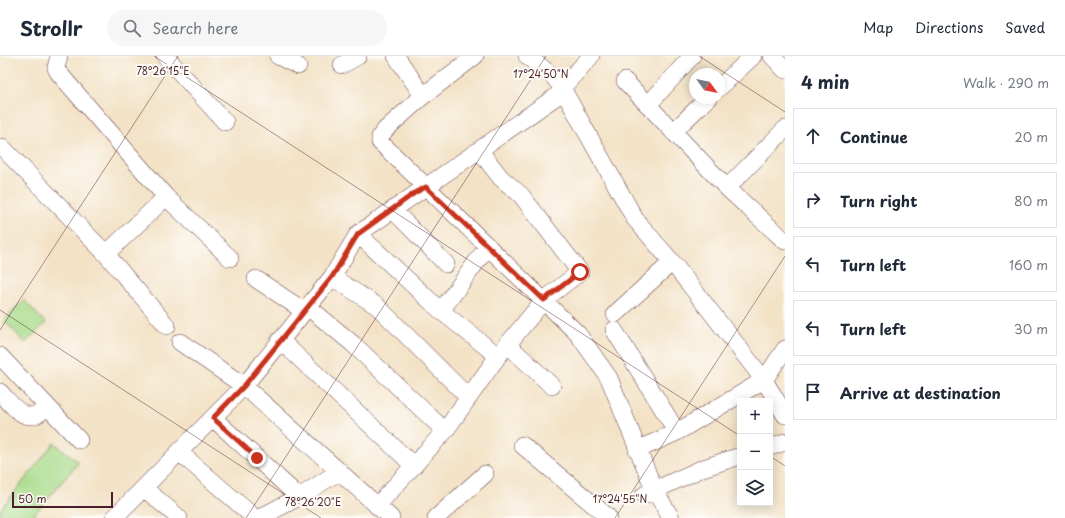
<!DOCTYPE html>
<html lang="en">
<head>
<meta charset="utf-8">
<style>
	body { margin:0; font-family:"Playpen Sans",sans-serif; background:#f6f6f7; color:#1f2937 }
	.controls { position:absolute; right:12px; bottom:12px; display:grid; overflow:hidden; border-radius:0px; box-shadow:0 2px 10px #0003 }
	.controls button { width:36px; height:36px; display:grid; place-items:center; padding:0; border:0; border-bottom:1px solid #e0e1e3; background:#fff; color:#1f2937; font:20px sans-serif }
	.compass { position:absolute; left:689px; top:12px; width:36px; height:36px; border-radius:50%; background:#fff; box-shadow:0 2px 10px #0003; rotate:123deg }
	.scale { position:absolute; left:12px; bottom:10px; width:101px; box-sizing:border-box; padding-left:4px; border:2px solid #4a1f2b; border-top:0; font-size:11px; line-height:14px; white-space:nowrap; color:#4a1f2b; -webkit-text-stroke:3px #fdfcf7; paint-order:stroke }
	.stop { position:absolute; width:12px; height:12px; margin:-9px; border:3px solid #c8321e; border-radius:50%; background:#fff }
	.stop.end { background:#c8321e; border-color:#fff; box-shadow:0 1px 4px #0008 }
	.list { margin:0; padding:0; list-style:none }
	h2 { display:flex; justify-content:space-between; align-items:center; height:52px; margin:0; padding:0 16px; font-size:17px }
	h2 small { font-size:13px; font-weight:400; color:#747a83 }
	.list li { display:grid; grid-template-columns:26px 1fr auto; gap:12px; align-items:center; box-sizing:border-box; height:56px; margin:0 8px 8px; padding:0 8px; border:1px solid #e0e1e3; border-radius:0px }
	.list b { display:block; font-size:15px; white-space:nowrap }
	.list em { font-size:13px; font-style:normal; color:#747a83 }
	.icon { flex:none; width:22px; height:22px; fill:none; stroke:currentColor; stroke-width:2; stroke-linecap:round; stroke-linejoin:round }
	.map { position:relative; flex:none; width:785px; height:462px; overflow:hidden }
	header { display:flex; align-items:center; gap:24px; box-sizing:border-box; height:56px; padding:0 20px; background:#fff; border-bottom:1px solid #e0e1e3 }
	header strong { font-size:19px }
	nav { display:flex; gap:22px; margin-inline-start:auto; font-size:14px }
	.search { width:280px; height:36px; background:#f6f6f7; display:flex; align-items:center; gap:10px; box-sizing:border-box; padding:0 14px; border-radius:22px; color:#747a83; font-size:15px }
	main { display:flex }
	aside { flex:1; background:#fff }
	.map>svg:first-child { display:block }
</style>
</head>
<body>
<header>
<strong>Strollr</strong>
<div class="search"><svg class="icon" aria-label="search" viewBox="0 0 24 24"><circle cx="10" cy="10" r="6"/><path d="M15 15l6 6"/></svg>Search here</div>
<nav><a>Map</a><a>Directions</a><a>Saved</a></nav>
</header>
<main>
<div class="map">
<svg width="785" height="462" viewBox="0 0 785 462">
	<rect width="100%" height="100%" fill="#fdfcf7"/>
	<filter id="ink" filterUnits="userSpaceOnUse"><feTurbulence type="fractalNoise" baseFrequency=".025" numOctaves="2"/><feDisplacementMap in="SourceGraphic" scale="8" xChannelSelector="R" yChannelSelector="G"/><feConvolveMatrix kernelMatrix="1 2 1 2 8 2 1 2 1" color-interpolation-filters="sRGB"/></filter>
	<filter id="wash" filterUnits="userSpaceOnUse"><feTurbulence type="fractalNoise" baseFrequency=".012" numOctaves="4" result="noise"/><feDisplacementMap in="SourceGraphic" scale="16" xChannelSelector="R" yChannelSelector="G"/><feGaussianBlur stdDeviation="0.9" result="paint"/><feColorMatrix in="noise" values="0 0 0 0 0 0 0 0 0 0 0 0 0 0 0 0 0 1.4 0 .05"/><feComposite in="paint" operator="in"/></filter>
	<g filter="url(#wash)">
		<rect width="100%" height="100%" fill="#f3e2c6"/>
		<!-- green -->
		<path fill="#a9db8b" stroke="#7a7d5b" d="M24,244l22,23 -21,20 -21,-23z
			M54,387l25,19 -48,56h-31v-8z"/>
	</g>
	<g filter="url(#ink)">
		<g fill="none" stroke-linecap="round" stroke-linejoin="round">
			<defs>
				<path id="minor" d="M59,0l-3,12 2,4 108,125 64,61
					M165,0l60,66
					M278,0l20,10
					M396,0l27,40
					M475,0l-52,40 -38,34 -5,7v5l198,192 31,44 45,111 17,29
					M527,0l27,21 8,11 73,131 37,43 92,118 21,35
					M772,0l13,14
					M342,9l16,-9
					M625,25l102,107 58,53
					M719,32l34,-32
					M648,49l44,-49
					M673,76l35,-34
					M2,91l104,107 61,72
					M727,132l58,-59
					M393,154l53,54
					M358,178l83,77 57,45
					M106,198l60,-57
					M332,221l45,29 91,91
					M256,223l48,32
					M307,250l46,38 92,87
					M441,255l47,-65
					M615,258l57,-52
					M614,274l63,102
					M280,284l134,126
					M180,286l64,44 147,132
					M507,288l45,42
					M0,300l79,84
					M0,336c14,15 28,37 47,14
					M213,362l86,79
					M522,389l86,72
					M770,391l15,-5
					M637,394l40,-18 87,-52 21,-31
					M179,396l76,66
					M144,432l35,30
					M644,439l59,-27 37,-12
					M377,450l68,-75 53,-75 46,-56 36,-28 -59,-77 -20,-17 -22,-28
					M114,462l130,-132 88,-109 26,-43 199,-138 5,-8 29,-32
					M259,462l40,-21 41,-26
					M436,462l49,-44"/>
			</defs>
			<!-- minor casing -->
			<use href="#minor" stroke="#633c42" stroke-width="18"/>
			<!-- minor -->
			<use href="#minor" stroke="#fff" stroke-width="17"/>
		</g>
	</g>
	<g fill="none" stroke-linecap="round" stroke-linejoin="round" filter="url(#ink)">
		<!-- route -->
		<path stroke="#c8321e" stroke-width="5" d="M257,402l-44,-40 31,-32 88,-109 26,-43 58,-42 10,-5 118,113 36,-28"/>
	</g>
	<!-- ticks -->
	<path fill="none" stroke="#4a1f2b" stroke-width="1" stroke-opacity="0.45" d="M154,0l586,380M699,0l86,56M0,254l321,208M0,274l178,-274M770,400l15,10M246,462l300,-462M615,462l170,-262"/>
	<g font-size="10" text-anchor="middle" fill="#4a1f2b" stroke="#fdfcf7" stroke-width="4" stroke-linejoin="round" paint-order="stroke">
		<text x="163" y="19">78°26'15"E</text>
		<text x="541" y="22">17°24'50"N</text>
		<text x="620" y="447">17°24'55"N</text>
		<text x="313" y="450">78°26'20"E</text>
	</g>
</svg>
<div class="controls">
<button>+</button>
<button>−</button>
<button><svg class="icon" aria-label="layers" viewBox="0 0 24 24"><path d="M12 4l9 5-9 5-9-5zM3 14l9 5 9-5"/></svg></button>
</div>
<svg class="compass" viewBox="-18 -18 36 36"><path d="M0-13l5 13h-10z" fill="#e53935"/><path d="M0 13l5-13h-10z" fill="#747a83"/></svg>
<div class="scale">50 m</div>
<div class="stop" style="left:580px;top:216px"></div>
<div class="stop end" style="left:257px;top:402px"></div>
</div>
<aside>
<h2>4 min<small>Walk · 290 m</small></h2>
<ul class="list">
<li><svg class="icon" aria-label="ahead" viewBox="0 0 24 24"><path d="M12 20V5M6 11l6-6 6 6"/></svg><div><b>Continue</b></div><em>20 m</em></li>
<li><svg class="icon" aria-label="right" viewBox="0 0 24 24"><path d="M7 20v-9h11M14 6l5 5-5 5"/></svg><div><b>Turn right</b></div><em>80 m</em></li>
<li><svg class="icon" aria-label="left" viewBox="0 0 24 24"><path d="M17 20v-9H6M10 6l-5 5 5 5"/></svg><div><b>Turn left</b></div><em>160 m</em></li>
<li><svg class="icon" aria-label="left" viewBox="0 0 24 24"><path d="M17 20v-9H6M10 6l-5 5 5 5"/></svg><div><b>Turn left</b></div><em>30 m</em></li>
<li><svg class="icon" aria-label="arrive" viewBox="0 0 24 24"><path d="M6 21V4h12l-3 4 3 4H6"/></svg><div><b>Arrive at destination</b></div></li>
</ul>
</aside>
</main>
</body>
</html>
